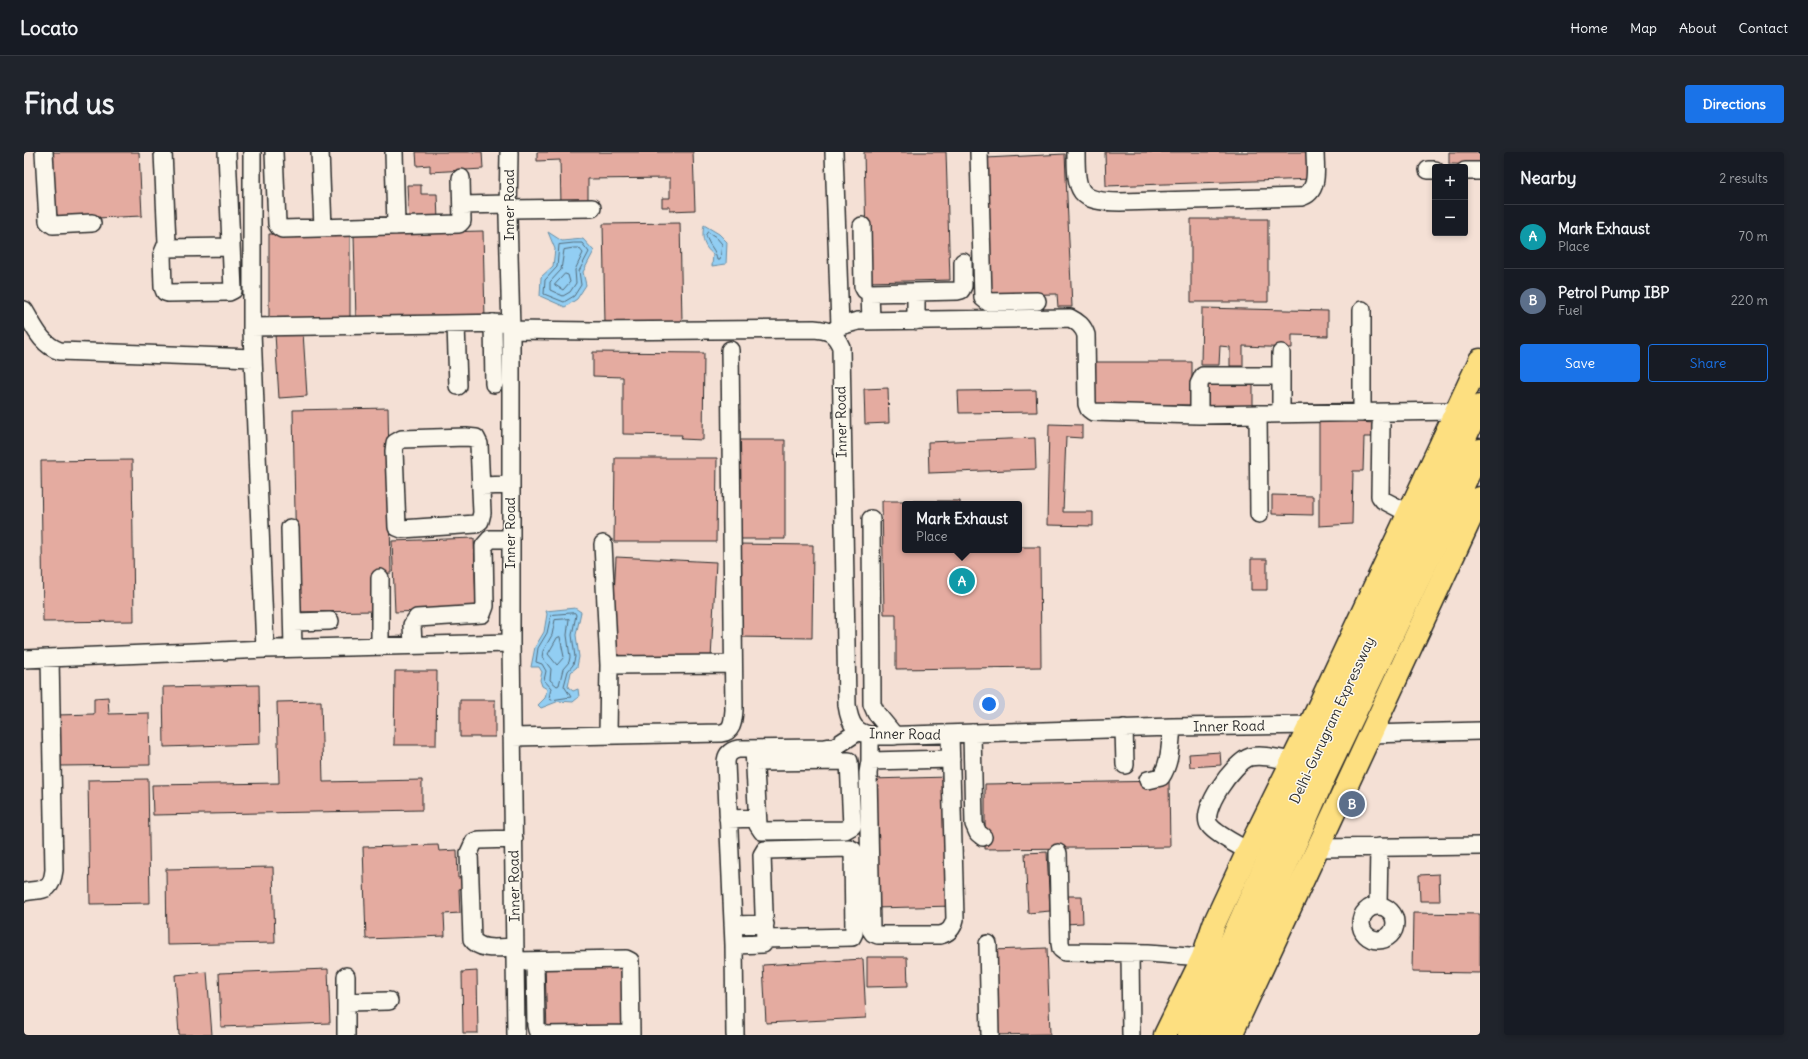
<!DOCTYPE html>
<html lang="en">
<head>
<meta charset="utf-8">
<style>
	body { margin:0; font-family:Delius,sans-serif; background:#20242c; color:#f1f3f6 }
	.controls { position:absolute; right:12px; top:12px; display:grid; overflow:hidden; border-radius:4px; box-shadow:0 2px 6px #0003 }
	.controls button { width:36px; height:36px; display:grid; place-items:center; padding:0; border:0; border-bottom:1px solid #363941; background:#171b24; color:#f1f3f6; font:20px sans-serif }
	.you { position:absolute; left:965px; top:552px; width:14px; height:14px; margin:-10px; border:3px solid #fff; border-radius:50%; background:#1a73e8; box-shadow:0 0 0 6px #1a73e833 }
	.badge { display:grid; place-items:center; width:26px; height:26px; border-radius:50%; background:#1a73e8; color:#fff; font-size:13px; font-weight:700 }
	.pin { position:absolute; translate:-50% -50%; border:2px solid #fff; box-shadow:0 1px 4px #0006 }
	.popup { position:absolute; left:878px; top:349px; width:120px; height:52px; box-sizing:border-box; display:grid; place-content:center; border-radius:4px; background:#171b24; filter:drop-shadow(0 1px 3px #0005); font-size:13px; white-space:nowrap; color:#9ea1a6 }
	.popup b { font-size:15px; color:#f1f3f6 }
	.popup::after { content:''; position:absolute; left:50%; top:100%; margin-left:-8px; border:8px solid transparent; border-top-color:#171b24 }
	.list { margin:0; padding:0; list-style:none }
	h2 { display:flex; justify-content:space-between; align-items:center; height:52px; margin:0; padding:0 16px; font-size:17px }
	h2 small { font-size:13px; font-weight:400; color:#9ea1a6 }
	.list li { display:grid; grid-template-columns:26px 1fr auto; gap:12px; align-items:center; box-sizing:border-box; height:64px; padding:0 16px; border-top:1px solid #363941 }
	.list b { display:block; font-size:15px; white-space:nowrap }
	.list p { margin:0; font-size:13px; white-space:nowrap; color:#9ea1a6 }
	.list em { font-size:13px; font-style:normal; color:#9ea1a6 }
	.actions { display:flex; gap:8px; padding:12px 16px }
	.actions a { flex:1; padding:9px 0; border:1px solid #1a73e8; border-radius:4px; text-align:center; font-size:14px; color:#1a73e8 }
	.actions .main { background:#1a73e8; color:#fff }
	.map { position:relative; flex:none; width:1456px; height:883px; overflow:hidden; border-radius:4px }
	header { display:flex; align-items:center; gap:24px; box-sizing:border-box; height:56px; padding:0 20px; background:#171b24; border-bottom:1px solid #363941 }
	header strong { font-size:19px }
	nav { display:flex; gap:22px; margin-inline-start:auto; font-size:14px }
	.intro { display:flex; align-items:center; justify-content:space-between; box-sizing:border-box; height:96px; padding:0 24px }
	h1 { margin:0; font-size:28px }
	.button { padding:10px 18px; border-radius:4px; background:#1a73e8; color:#fff; font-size:14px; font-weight:700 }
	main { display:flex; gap:24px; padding:0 24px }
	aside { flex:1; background:#171b24; border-radius:4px; box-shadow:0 2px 6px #0003 }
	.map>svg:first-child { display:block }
</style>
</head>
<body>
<header>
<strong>Locato</strong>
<nav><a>Home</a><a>Map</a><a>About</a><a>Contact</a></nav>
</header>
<div class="intro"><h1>Find us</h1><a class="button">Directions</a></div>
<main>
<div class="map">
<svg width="1456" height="883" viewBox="0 0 1456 883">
	<rect width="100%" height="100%" fill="#f4e0d5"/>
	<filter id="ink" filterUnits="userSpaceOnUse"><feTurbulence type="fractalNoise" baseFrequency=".025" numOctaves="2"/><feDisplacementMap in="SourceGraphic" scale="8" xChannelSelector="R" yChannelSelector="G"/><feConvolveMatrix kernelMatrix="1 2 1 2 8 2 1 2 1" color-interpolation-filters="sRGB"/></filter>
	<g filter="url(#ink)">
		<!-- water -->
		<path fill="#92cef3" stroke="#698da3" d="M680,73l15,9 8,8 -1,22 -14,2 1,-12c-11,-8 -11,-18 -9,-29z
			M524,80l14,9 21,-2 11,12 -11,21 3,13 -9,14 -12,8 -25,-11 1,-19 12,-11 2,-17z
			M551,456l6,4 -5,23 3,22 -2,10 -6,5 -3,15 5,4 5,-2 1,8 -6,5 -14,-1 -18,7 -3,-3 7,-7 2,-9 -5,-3 -2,-6 2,-8 -3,-5h-8l4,-20 9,-15 3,-18 -1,-3z"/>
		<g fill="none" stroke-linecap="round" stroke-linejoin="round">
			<!-- shore -->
			<path stroke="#546c7b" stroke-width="1" d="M684,80l8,5 6,7 -2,16h-3c-1,-11 -8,-13 -11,-25z
				M550,91h8l7,9 -10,19 2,14 -7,11 -10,6 -20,-8 1,-14 12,-13 2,-22z
				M550,96h5l4,5 -8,17 1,13 -6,9 -7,4 -13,-6v-8l11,-12 3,-20z
				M541,122l3,1 2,7 -7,8 -8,-5z
				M551,461l1,2 -4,20 3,22 -2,8 -5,6 -4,15 7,11 -20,3 -2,-2 2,-10 -7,-8 2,-9 -4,-7 -6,-2 2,-14 9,-15 4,-18z
				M545,467l-2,16 3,22 -1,5 -6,7 -4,16 -2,1 -7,-6 1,-11 -9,-12 1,-6 9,-16 3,-15z
				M536,485l4,20 -7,8 -9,-11 9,-16z"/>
		</g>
		<!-- building -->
		<path fill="#e4aba0" stroke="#2b2b2b" d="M23,0h92l3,64 -92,4z
			M392,0h66l1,17 -53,3v-7l-13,1z
			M513,0h156l2,58 -25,1v-4h-8v-9h8v-20l-82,1v24l-27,1 -1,-44 -23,1z
			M840,0h82l4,128 -83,2z
			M1081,0h208l1,27 -208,7z
			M1425,0h31v13l-31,-1z
			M1041,2l7,153h-14l-1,-13 -66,1 -5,-137z
			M383,33h14v9h16l1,27 -29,2z
			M1167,67h77v83h-77z
			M656,71l2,99 -77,1 -2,-99z
			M459,79l2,89 -129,2 -2,-88z
			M245,82h81v87l-81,1z
			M1178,156l126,3v25l-36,-1v13l-49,-2v20h-13v-19l-10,-1 -1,19h-18z
			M279,180l4,64 -28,2 -4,-64z
			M569,200l111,1 -1,87 -22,-1 1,-4 -59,-1v-57l-30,-1z
			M1070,210h98v43h-99z
			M1182,232h47v25h-47z
			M864,236l1,35 -24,1 -1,-35z
			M1012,238l1,22 -78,1 -1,-22z
			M364,256l3,165 -14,1 1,37 -81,1 -4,-202z
			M1295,268l56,3 -1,14h-10l-1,34h-10l-1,53 -33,2z
			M1025,272l33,1v13l-16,-1 -3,75h30v14l-46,-1z
			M1011,286l1,31 -107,4 -1,-31z
			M709,288h52v99h-52z
			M591,306h102l-1,84h-102z
			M108,308l2,161 -91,1 -2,-161z
			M1248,343l41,1v19l-41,-1z
			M858,349h78v3h-55v46h114v-3h21l1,120 -145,2v-55h-12z
			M450,386l2,71 -81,3 -3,-71z
			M711,392l78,1 -1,93 -78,-1z
			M592,405l100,5 -5,97 -100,-4z
			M1227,407h16v31h-16z
			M371,519h42l-1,74h-42z
			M235,533l1,59 -96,3 -1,-60z
			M84,545l1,17 40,-1 1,52 -92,1 -1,-51 37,-1v-16z
			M436,548h35v37h-35z
			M297,549l2,81 99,-2v30l-269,5 -1,-30 127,-2 -2,-81z
			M1196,600l1,13 -31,2 -1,-13z
			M926,625l4,129 -80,2 -4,-129z
			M124,627l2,124 -60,1 -2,-124z
			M1145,629l1,66 -185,2v-65z
			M414,693l1,6 18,-1 1,28 7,-1v11l-6,1 1,24 -16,1 1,22 -79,3 -3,-92z
			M1023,700l3,59 -22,2 -3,-60z
			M249,715l2,76 -108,2 -1,-76z
			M1415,722l1,27h-20l-1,-26z
			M1040,744h18l1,27 -18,1z
			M1389,761l67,1v59l-68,-1z
			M1023,796l3,86 -55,1 -3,-85z
			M843,805h40l1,29 -41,1z
			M839,807l3,59 -100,5 -3,-58z
			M602,809l2,70 -81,2 -2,-70z
			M304,817l2,54 -109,4 -2,-54z
			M453,819l1,62h-15l-1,-61z
			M183,820l5,63h-33l-4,-60z"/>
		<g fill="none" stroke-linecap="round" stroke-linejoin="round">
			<defs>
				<path id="minor" d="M20,0l4,69 5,4 39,-2
					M139,0l4,91 -5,12 1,32 2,5 3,1 61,-1 4,-2 -6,-138
					M228,0v180l13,317
					M250,0l3,72 2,3 3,2 177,-5 3,-3 -1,-43
					M296,0l3,76
					M370,0l2,74
					M485,0l-1,64 3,114v313l5,392
					M810,0l6,174
					M955,0l4,146 5,4 49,-1
					M1052,0c0,40 2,50 44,50l181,-5c19,-5 14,-30 14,-45
					M1404,18h7
					M1441,19h15
					M438,53l46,-1
					M484,57l84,-1
					M838,74l1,60 2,4 5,3 87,-2 4,-1 2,-4v-24
					M141,96l66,-1
					M892,140v29
					M846,141l1,28
					M0,158c10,16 17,35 36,41l193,7
					M1338,158v103
					M469,171l1,61
					M432,172l2,62
					M228,175l259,-4
					M487,178l81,1 222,-2c15,1 21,4 27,18l6,358c3,20 8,29 29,31l296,-9 138,-2
					M808,180l8,-6 18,-5 212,-3c8,4 13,8 16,17l1,69 2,5 4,3 106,3 256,-4
					M1234,262l1,100
					M1257,262v-61
					M1175,263v-31l4,-8h78
					M1357,273l-1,71 3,4 25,13
					M442,285l10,1 3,6 3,69 -2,8 -4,3 -74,5 -5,-2 -3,-76 1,-8 7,-4z
					M457,334l29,-1
					M847,367l1,185 4,9 19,23
					M266,376l3,120
					M579,392l6,121 -1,70
					M356,426v68
					M269,470l37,-1
					M389,493l-1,-20 5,-7 65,-4 3,-8 -1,-60 6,-7h21
					M0,507l241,-10 246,-6
					M585,513l123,-1
					M1100,576l1,37
					M948,581l2,91 4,9 5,4
					M1346,582l110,-3
					M846,583v26l-2,12 3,157 2,3 5,2h62c9,-2 13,-7 15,-16l-5,-185
					M488,585l209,-4c12,-1 12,-13 13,-23l-4,-360
					M730,597l4,76 4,6 83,-1 7,-4 -3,-65 -94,1
					M846,609l81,-2
					M1124,628l13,-3c10,-15 9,-33 11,-50
					M704,667l29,-1
					M490,687l-35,1 -5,2 -5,11 3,86c9,13 29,8 43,8
					M1294,696l162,-2
					M1224,699c-10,-6 -31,-16 -38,-25 -12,-14 24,-64 40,-69 13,-3 29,2 42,4
					M1034,701l2,90 1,6 4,3 83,1 55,4
					M0,740c19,-4 27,2 30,-22l-4,-212
					M1354,754l1,-59
					M1337 771a17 17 0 1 1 34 0a17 17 0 1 1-34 0Z
					M709,773l32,-1
					M964,792l2,91
					M710,793l29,-1 2,-3 -3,-86 3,-5 84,-2 4,2 1,83 -2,4 -87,2
					M1106,801l1,82
					M491,809l111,-2 4,2 1,74
					M511,809l1,64 1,5 7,5
					M322,824v59
					M322,850l43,-1
					M520,883l87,-1
					M711,883l-1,-90 -8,-182c0,-8 4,-12 12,-14l87,-1 11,-2 23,-15"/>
				<path id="major" d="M1141,883l38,-78 11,-33 34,-73 62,-126 170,-365
					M1207,883l249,-537"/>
				<path id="highway" d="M1165,883l120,-268 171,-361
					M1188,883l111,-255 157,-330"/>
			</defs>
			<!-- minor casing -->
			<use href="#minor" stroke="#2b2b2b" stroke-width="20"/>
			<!-- major casing -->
			<use href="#major" stroke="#2b2b2b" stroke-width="25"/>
			<!-- highway casing -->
			<use href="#highway" stroke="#2b2b2b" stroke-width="25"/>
			<!-- minor -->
			<use href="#minor" stroke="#fbf7ec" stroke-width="17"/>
			<!-- major -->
			<use href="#major" stroke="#fddf80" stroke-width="22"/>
			<!-- highway -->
			<use href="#highway" stroke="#fddf80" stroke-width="22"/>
		</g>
	</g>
	<g text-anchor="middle" stroke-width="3" stroke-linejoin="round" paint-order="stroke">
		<!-- street labels -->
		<g font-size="14" fill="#2b2b2b" stroke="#fbf7ec">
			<text transform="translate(485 53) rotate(-90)" y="5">Inner Road</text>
			<text transform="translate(817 270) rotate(-91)" y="5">Inner Road</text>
			<text transform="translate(486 381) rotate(-90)" y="5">Inner Road</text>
			<text transform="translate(1308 568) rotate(-65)" y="5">Delhi-Gurugram Expressway</text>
			<text transform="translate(1205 574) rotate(-1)" y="5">Inner Road</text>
			<text transform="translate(881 582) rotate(1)" y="5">Inner Road</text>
			<text transform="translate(490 734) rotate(-91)" y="5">Inner Road</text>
		</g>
	</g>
</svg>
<div class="controls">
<button>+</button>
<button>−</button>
</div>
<div class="you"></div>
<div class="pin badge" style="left:938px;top:429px;background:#0f9aa8">A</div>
<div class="popup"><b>Mark Exhaust</b>Place</div>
<div class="pin badge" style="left:1328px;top:652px;background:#5c6f8a">B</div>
</div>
<aside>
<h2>Nearby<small>2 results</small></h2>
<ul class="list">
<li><span class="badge" style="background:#0f9aa8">A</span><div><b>Mark Exhaust</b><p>Place</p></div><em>70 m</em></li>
<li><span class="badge" style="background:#5c6f8a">B</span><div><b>Petrol Pump IBP</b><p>Fuel</p></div><em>220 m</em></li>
</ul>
<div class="actions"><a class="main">Save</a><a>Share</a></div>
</aside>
</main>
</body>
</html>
